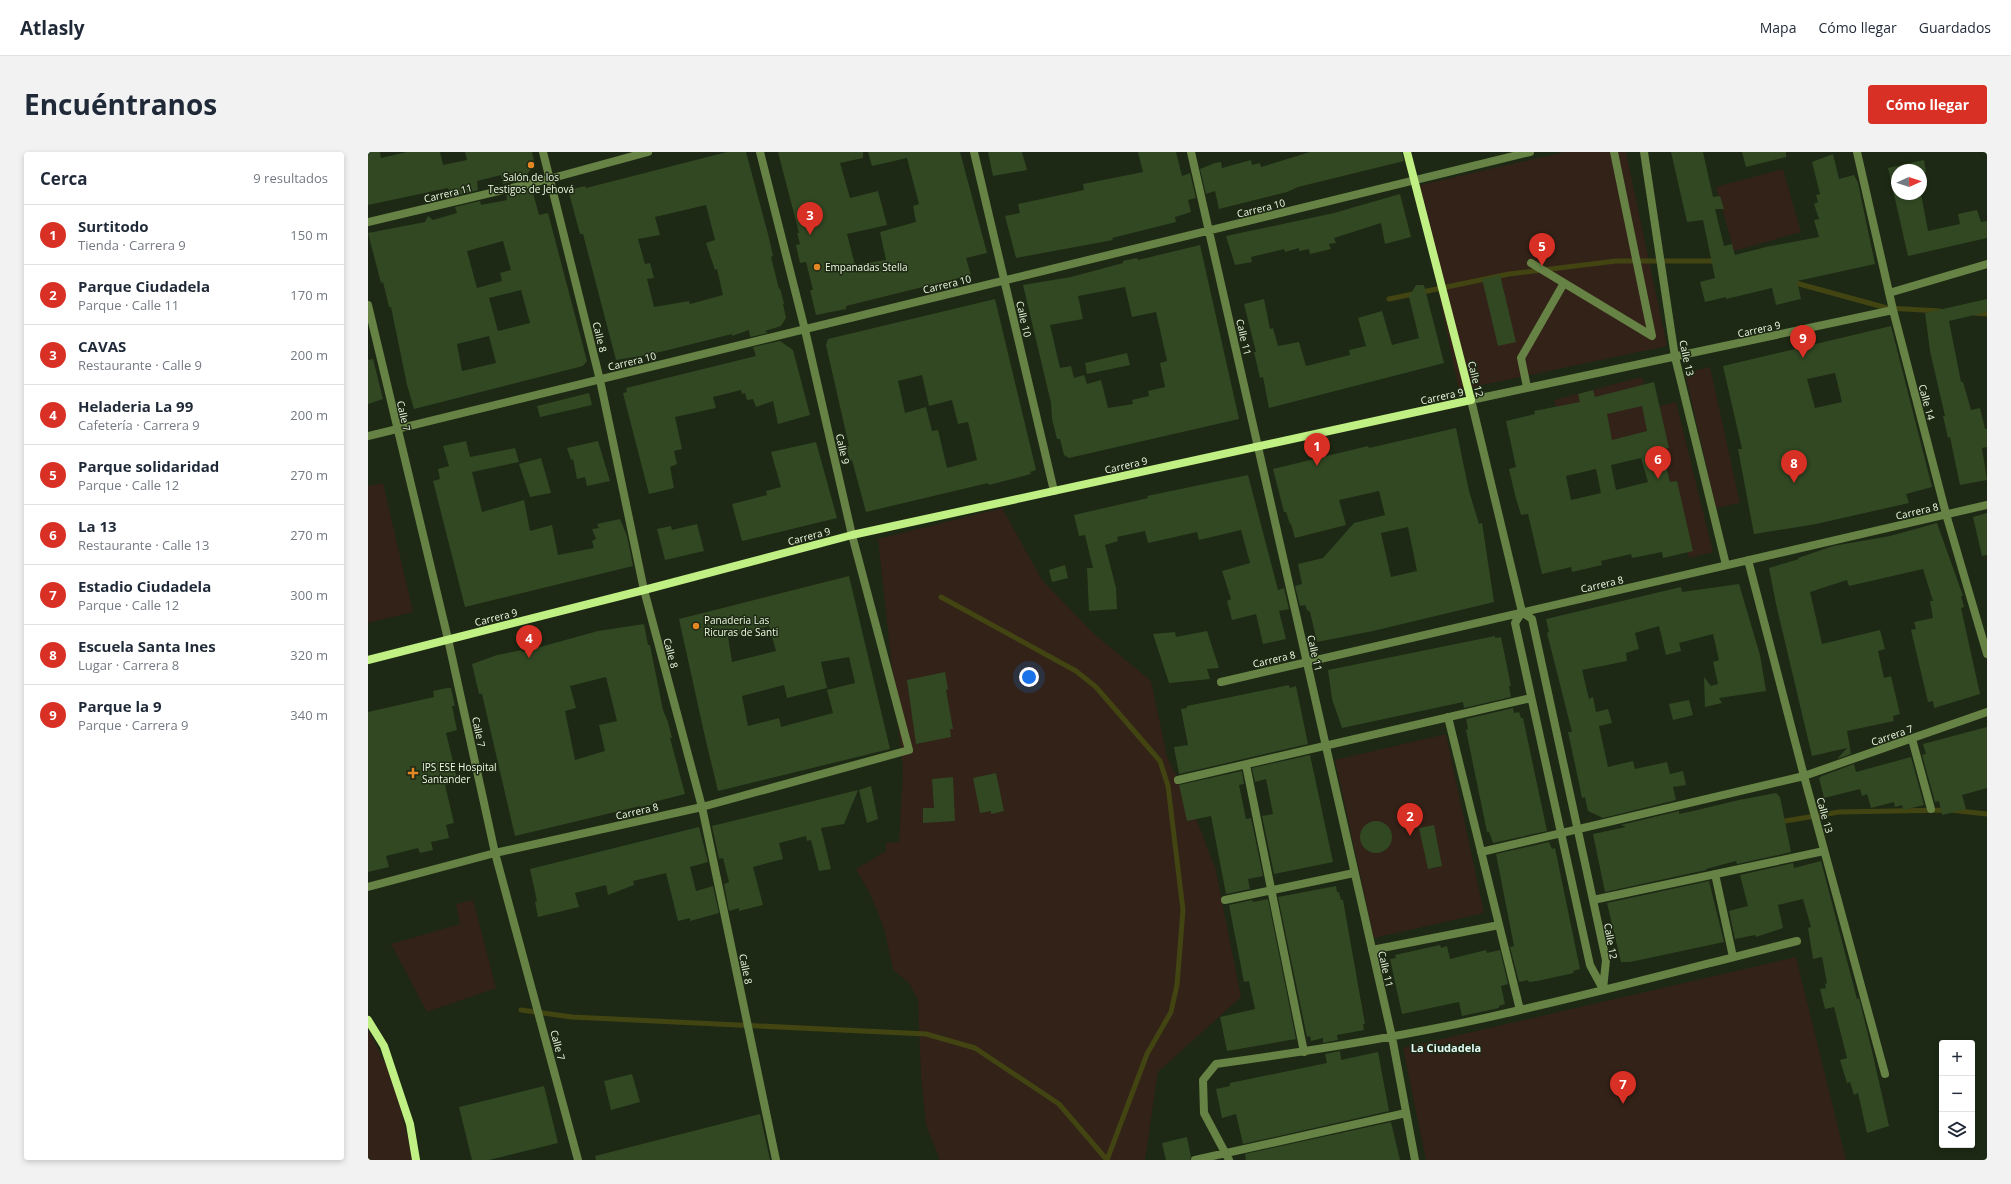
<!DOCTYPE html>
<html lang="es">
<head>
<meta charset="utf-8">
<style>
	body { margin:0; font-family:"Open Sans",sans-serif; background:#f2f2f3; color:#1f2937 }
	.controls { position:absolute; right:12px; bottom:12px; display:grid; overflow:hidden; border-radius:4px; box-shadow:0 2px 6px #0003 }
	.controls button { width:36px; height:36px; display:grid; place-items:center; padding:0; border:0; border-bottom:1px solid #e0e1e3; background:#fff; color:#1f2937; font:20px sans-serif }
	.compass { position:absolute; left:1523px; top:12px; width:36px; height:36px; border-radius:50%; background:#fff; box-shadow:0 2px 6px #0003; rotate:87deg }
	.you { position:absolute; left:661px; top:525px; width:14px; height:14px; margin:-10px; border:3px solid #fff; border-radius:50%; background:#1a73e8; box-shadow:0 0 0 6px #1a73e833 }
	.badge { display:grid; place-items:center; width:26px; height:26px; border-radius:50%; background:#d93025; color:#fff; font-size:13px; font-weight:700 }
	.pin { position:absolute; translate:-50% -33px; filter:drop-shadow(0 1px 2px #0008) }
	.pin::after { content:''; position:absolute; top:21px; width:14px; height:12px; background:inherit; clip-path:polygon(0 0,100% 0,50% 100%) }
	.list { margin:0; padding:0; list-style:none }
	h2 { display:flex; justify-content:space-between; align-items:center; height:52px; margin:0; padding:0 16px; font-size:17px }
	h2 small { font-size:13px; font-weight:400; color:#747a83 }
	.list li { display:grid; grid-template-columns:26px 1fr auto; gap:12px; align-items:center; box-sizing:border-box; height:60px; padding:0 16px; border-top:1px solid #e0e1e3 }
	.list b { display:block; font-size:15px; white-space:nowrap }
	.list p { margin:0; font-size:13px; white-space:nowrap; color:#747a83 }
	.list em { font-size:13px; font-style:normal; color:#747a83 }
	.icon { flex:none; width:22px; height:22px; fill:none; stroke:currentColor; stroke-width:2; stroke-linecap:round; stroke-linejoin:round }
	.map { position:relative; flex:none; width:1619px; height:1008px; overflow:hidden; border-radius:4px }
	header { display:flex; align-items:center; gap:24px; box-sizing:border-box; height:56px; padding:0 20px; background:#fff; border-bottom:1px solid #e0e1e3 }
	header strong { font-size:19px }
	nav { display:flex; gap:22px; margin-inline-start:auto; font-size:14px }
	.intro { display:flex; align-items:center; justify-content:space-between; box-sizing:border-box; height:96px; padding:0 24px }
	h1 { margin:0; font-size:28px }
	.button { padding:10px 18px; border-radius:4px; background:#d93025; color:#fff; font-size:14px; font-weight:700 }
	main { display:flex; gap:24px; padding:0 24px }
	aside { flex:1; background:#fff; border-radius:4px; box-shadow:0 2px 6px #0003 }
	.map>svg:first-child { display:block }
</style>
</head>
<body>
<header>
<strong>Atlasly</strong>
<nav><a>Mapa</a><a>Cómo llegar</a><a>Guardados</a></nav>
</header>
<div class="intro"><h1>Encuéntranos</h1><a class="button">Cómo llegar</a></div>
<main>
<aside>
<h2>Cerca<small>9 resultados</small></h2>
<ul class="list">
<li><span class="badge">1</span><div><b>Surtitodo</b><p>Tienda · Carrera 9</p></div><em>150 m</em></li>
<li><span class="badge">2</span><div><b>Parque Ciudadela</b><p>Parque · Calle 11</p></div><em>170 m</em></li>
<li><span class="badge">3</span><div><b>CAVAS</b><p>Restaurante · Calle 9</p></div><em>200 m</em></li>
<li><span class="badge">4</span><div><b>Heladeria La 99</b><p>Cafetería · Carrera 9</p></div><em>200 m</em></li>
<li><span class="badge">5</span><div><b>Parque solidaridad</b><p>Parque · Calle 12</p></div><em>270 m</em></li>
<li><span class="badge">6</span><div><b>La 13</b><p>Restaurante · Calle 13</p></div><em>270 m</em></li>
<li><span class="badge">7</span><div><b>Estadio Ciudadela</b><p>Parque · Calle 12</p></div><em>300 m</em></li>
<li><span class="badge">8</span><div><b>Escuela Santa Ines</b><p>Lugar · Carrera 8</p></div><em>320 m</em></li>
<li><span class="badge">9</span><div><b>Parque la 9</b><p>Parque · Carrera 9</p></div><em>340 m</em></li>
</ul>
</aside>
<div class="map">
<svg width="1619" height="1008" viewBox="0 0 1619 1008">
	<rect width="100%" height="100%" fill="#1d2914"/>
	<!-- green -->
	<path fill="#322218" d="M1196,0h62l41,194 -208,44 -43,-204z
		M1415,17l18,63 -67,19 -18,-64z
		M1342,215l30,136 -24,5 -31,-135z
		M1274,225l13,53 -87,22 -14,-52z
		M1308,250l37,150 -24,6 -37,-150z
		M15,331l30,129 -45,11v-137z
		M634,356l40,72 51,53 58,48 16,76 24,49 24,61 26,130 -83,75 -13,88h-205l-14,-35 -5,-48 -3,-77 -9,-17 -16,-13 -9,-42 -13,-32 -15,-27 30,-18v-8l13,-1 4,-73 -25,-230z
		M1078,582l38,179 -110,25 -39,-178z
		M105,748l23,88 -69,24 -36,-68 69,-20 -4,-20z
		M1428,805l50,203h-420l-23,-112z
		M0,877l26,52 19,79h-45z"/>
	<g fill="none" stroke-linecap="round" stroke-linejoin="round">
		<!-- stream -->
		<path stroke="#424412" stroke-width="5" d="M1424,130l95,26 53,3
			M1021,147l120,-25 107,-13h101
			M1606,161l13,1
			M573,445l135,74 20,16 64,74 8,25 15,124 -6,75 -6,27 -24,42 -40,106
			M1411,670l60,-10 111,-2 37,4
			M153,858l51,7 354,17 49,14 84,56 48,56"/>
	</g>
	<!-- building -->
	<path fill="#314823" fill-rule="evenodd" d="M0,0h12l1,6 26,-6h33l3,13 24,-5 -2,-8h67l3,13 -13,15 -19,4 -2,-9 -24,6 1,9 -27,7 -3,-9 -80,17z
		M359,0h19l23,86 4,18 -2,1 8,32 1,-1 4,16h-1l3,14 -5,8 -16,5 3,2 -18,4 -1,-7 -17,6v-2l-80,20 -36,6 -33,-126h-3l-11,-41 4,-4 12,-3 1,2zM338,53l9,35 -9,3 9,27 2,-1 6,26 -33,9 -1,-3 -35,6 -7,-28 7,-1 -4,-15 -5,1 -7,-25 22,-4 -5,-18z
		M410,0h85v6l-23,5 10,35 28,-7 9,34 -40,9 8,31 31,-5 -6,-28 36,-10 -3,-16 6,-2 -12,-46 -35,8 -4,-14h92l27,101 -21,5 5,17 -125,31v3l-30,6 -6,-25h3l-7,-28 -6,1 -4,-18 4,-1 -3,-11h2z
		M620,0h34l5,18 -34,6z
		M770,0h38l6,24 8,-3 6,25 -8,2 3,12 -16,5 1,5 -64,16 1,2 -97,18 -11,-42 15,-3 -2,-9 66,-14 -1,-6 60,-12z
		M942,0h92l2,9 -106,26 -11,5 -68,17 -4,-18 -9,3 -6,-25 15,-6 6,-1 1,6 29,-8 1,5 8,-2 1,4z
		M1303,0h32l10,45 7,-1 4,13h-9l9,37 8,-2 3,11 31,-8 53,-10 -5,-17 5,-1 -5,-15 4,-2 -2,-7 4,-1 -8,-32 21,-8 6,25 15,-4 4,8 17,81 -78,17 4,18 -25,6 -4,-17 -46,11v-2l-21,5 -5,-20 15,-4 -12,-58 -16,2z
		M1374,0h44v5l-40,10z
		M1556,8l2,12 -5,1v-3h-24v24h24l7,37 32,-7 -2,-10 19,-4 4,12 6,-1v17l-79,18 -20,-88z
		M160,38l5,3 6,22 9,-2 39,148 -4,5 -169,43 -7,-24 -16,-78h-2l-6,-25 -2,1 -13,-50 57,-11 3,-6 5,4 24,-7 -2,-6 25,-6 1,4 26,-5 -1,-5zM135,89l8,29 -11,3 2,8 -25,7 -10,-37zM153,138l9,33 -32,8 -9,-33zM121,184l7,27 -34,8 -5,-27z
		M1032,42l11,43 -26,7 -4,-21 -47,15 2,5 -7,1 2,5 -21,5 -1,-5 -10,2v-3l-14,4 -1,-3 -33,8 1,5 -17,3 -9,-29 108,-23z
		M832,93l39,174 -170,39 -5,-3 -4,-16h-3l-5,-20 -1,-16 -28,-118 48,-8 52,-14v-2l14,-3 1,2zM757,135l7,30 24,-5 11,49 -7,2 5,24 -17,4 1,5 -17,4 1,4 -25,4 -7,-28 -14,4 -3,-9 -10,3 -3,-12 -11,2 -10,-43 33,-6 -5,-23z
		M1132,123l16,67 -18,4 -16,-67z
		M1048,133h8l20,78 -175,45 -6,-31 -3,1 -6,-26h2l-12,-48 20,-5 6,30 3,-1 5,18 21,-4 7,24 44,-11 -1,-5 17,-4 -8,-28 24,-7 10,34 27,-7 -10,-41z
		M627,147l41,171 -6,2 1,2 -42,11 -1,-2 -122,29 -14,-52 -2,1 -4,-15h3l-23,-101 2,-6zM554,223l7,31 23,-6 6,24 10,-2 9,38 -30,8 -9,-38 -6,1 -6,-24 -21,6 -7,-32z
		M1619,147v13l-38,9 12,61h2l8,28 9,-2 5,21h2v18l-5,1 5,32 -27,5 -10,-48 -2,1 -5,-22h2l-15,-65 -5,-38z
		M1523,174l41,161 -26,7 3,9 -93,21 -62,10 -16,-85h4l-19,-83zM1467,221l7,29 -27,6 -8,-29z
		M412,189l13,9 17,65 -32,9 -5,-23 -17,6 -3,-8 -6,1 -2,-7 -3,1 -1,-4 -28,7 3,11 -41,9 7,32 -8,2 3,13 -7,3 4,21 -25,6 -26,-101 4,-1 -1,-4 130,-32 -3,-9z
		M759,201l3,12 -43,9 -2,-11z
		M5,207l10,40 -15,5v-44z
		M1286,230l15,66 -7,1 8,33 7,-1 16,70 -30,7 -1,-6 -30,6 -1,-4 -30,7 1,4 -30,7 -1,-5 -29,7 -14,-60 -7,1 -6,-20 -6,-26 7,-2 -10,-46 29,-7 -1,-3 46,-9 -2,-8 15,-4 2,7zM1274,254l5,25 -35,9 -5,-26zM1273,306l7,24 -32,8 -5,-25zM1228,317l5,24 -30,7 -5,-24z
		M221,241l3,12 -52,12 -3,-11z
		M1088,276l13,63 10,33 3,-1 12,79 -121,29 -56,11 -7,-30 -3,-2 -2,-5 -5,1 -5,-20 7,-2 -4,-20 25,-6 31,-35 31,-8 -6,-24 -40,9 7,25 -51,13 -4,-14h-1l-4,-12h-2l-11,-43 95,-23 1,2zM1040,375l9,44 -26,6 -10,-44z
		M98,289l4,16 45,-9 4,14 -47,10 10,40 42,-12 6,31 22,-6 6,30 36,-7 -2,-7 4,-2 -4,-10 7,-1 -2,-4 23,-5 7,17 6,30 -168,41 -32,-126 7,-2 -2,-10 11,-3 -6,-20z
		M230,289l12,40 -23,5 -2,-9 -8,2 -4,-20 -2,1 -4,-12z
		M448,290l21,76 -95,23 -10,-37 35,-9 -1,-4 15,-4 -10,-35z
		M173,306l10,35 -21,4 -11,-33z
		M880,323l30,115 6,-2 5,21 -10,2 7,28 -23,5 -7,-30 -24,6 -5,-19 4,-2 -9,-28 28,-8 -9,-33 -42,10 -2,-8 -49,11 -3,-12 -28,6 1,4 -13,4 11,43 1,21 -28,2 -2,-43h6l-8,-33 -6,1 -5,-21 74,-17 -1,-2z
		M1619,361v42l-5,1 -9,-39z
		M1569,371l26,73h-2l3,11 -3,1 19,86 -46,14 -1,-7 -5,1 -17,-72 5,-1 -2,-7 19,-4 -3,-17h3l-10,-32 -74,17 -2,-6 -37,12 12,52 58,-14 5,19 -7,2 6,27 7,-2 9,38 -7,2 1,5 -47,10 4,23 -14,5 10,-11 -35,8 -36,-152 -7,-36 30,-9 -1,-1 35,-12 57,-10z
		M329,372l7,27 -39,9 -8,-31 14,-3 1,4z
		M697,413l3,13 -16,4 -3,-12z
		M481,424l41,173 -172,42 -13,-54 -26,-118zM401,474l7,25 -44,11 -4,-25zM481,505l6,26 -28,7 6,23 -52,14 -2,-9 -31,8 -6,-30 42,-11 3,13 40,-10 -6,-26z
		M1371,432l21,71 6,36 -47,7 3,5 -17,4 -1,-30 7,9 7,-2 -5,-22 6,-2 -6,-26 -34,9 2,8 -15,4 -7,-29 -24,7 4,16 -13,4 1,8 -45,9 7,29 4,-2 3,15 12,-3 4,14 -13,3 9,41 25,-6 2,8 32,-7 3,12 13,-3 3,14 -13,2 3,13 -73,18 -15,-7 -3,-14 -3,1 -3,-15 -11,-51h4l-25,-99 2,-1 -3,-13 135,-32 1,5z
		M276,472l4,21h2l13,65 5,12 4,16h-2l15,56 -31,8 1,2 -15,3v-1l-125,30 -33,-142h-3l-7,-30 25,-9 25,-5v2l76,-21zM238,525l11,44 -18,4 6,26 -30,9 -10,-49 11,-3 -6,-22z
		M839,479l12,37 -12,1 3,10 -41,4 -16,-49 22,-2 1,5z
		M1127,484v2l6,-1 10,49h-2l2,11 -47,11 -1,-6 -121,26 -10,-29 -4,-29z
		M577,520l3,17 -2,1 7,39h-3l1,8 -35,7 -9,-64z
		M921,533l1,3 6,-2 12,58 -129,30 -5,-27 14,-2 -7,-36 6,-1v-2z
		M79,536h4l4,18h-3l5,24 -11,3 12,49 -13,3 9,38 -8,2 3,13 -18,4 2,8 -13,3 -2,-5 -32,8 3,11 -21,5v-160l66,-15 -1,-6z
		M1321,548l4,15 -20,5 -4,-16z
		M1145,556l1,5 5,-1 2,6h2l24,113 -54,12 -4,-11h-2l-21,-102 2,-1 -2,-10z
		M1619,575v61l-25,7 4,14 -24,6 -3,-14 -4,1 -13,-47 4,-1 -3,-10z
		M942,603l23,107 -59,12 -12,-58 11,-2 -7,-35 -11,3 -3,-14z
		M1543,605l13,48 -21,5 -1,-5 -7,2 -1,-5 -23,6 -4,-14 -5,2 -2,-7 -36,9 -5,-20 3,-2 32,-12 2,8z
		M874,619l2,13 -5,1 7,34 5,-1 12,58 -15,3 2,10 -24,5 -15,-78 -24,5 -8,-36z
		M628,621l8,38 -13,3v-3l-11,2 -7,-35z
		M585,625l2,44 -32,2v-15h11l-2,-29z
		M503,634l7,33 -11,4 -8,-33z
		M490,638l-14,34 -23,4 10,41 -12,2 -8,-31 -4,1 -1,-5 -27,7 4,16 -30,8 10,38 -24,6v-3l-10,3 -5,-27 5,-2 -6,-24 -4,1 -7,-33z
		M1408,641l4,4 11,55 -54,12 -1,-3 -30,8v1l-101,22 -12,-58 33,-7 -5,-2 58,-14v3l14,-3 46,-11z
		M992 685a16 16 0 1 1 32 0a16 16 0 1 1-32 0Z
		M1066,673l8,41 -14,3 -9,-41z
		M331,675l9,35 -18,5 6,24 17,-5 6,27 -29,8v-3l-12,3 -12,-48 -33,8 1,4 -26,10 -2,-10 -31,8 4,14 -41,10 -3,-15 2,-1 -7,-32z
		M1181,690l3,7 3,-1 25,121 -7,2 1,2 -37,8 -8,1 -1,-2 -9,2 -9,-35 4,-1 -18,-92z
		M1453,709l36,138 2,-1 13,53 17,75 -22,7 -9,-40 -4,2 -4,-13 -3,1 -7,-23 7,-2 -13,-51 -9,2 -5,-20 6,-1 -1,-4 2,-1 -5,-26 -9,2 -5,-31 3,-1 -8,-28 -25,6 5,23 -27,9 -1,-2 -20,4 -6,-28 19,-5 -8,-31 53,-12 1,5z
		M1341,729l15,61 -94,20h-9l-14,-59z
		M968,734l1,6h2l2,8h2l22,124h-2l1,6 -27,5 1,5 -15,3v-5l-12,3 -1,-5 -3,1 -29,-140z
		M900,747l28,140 -69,12 -7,-34 35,-8 -6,-28 -5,1 -15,-77 23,-5 1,2z
		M1072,793l1,3 6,-2 3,13 36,-9 1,3 13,-3 8,34 -7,2 4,18 -6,2v2l-37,8 -3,-14 -57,12 -12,-55 6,-1 -1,-3z
		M972,899l1,9 37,-8 11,59 -146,33 -7,-30 -14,4 -6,-29 14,-3v-3l97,-20 -2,-9z
		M264,922l8,28 -29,8 -7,-29z
		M176,934l14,57 -69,17h-17l-13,-53z
		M392,962l10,46h-174l-1,-4z
		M1023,970l9,38h-154l-1,-6z
		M819,985l4,20 -1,3h-24l-4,-17z"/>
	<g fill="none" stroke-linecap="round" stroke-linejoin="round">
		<!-- pedestrian -->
		<path stroke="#678245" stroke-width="8" d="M1163,111l121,73 -38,-184
			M1159,235l-6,-29 43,-75
			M1544,587l19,70"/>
		<!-- minor -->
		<path stroke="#678245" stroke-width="8" d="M175,0l57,228 44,210 58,217 74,353
			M606,0l80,339
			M823,0l201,885 23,123
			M1276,0l31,205 51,208
			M1489,0l36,158 53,204 41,140
			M0,70l181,-43 99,-27
			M1521,141l98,-29
			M0,153l80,334 47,214 83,307
			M0,284l1162,-284
			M1380,408l56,216 81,298
			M1154,460l-7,11 75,342 13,24
			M853,530l766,-177
			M1080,565l72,293
			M878,613l58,287
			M810,628l353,-82
			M1113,700l323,-76 183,-64
			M1347,722l18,83
			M0,735l127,-34 207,-46 207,-57 -57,-215 -47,-205 -45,-178
			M857,748l129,-27
			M1225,748l231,-49
			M1004,798l127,-25
			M1235,837l3,-29 -74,-341 -10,-7 -51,-212 422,-90
			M827,1008l211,-47
			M861,1008l-25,-47 -1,-33 13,-16c102,-14 204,-30 304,-54 93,-21 185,-46 277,-69"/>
		<!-- secondary -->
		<path stroke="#c0ef83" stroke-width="8" d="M0,508l276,-70 208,-55 619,-135 -64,-248
			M0,868l16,26 26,78 6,36"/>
	</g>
	<!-- markers -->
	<g fill="#e38724" stroke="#1d2914" stroke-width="1.5">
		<circle cx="163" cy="13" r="4"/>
		<circle cx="449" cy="115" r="4"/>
		<circle cx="328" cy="474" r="4"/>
		<path d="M43 615h4v4h4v4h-4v4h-4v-4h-4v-4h4z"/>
	</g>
	<g text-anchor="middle" stroke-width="3" stroke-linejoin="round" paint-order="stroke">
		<!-- poi labels -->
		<g font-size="10" fill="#edfbe1" stroke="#1d2914" text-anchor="start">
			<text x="163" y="29" text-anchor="middle">Salón de los<tspan x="163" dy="12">Testigos de Jehová</tspan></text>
			<text x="457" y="119">Empanadas Stella</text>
			<text x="336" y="472">Panaderia Las<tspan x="336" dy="12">Ricuras de Santi</tspan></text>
			<text x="54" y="619">IPS ESE Hospital<tspan x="54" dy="12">Santander</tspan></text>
		</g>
		<!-- street labels -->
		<g font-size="10" fill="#edfbe1" stroke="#1d2914">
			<text transform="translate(80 41) rotate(-14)" y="4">Carrera 11</text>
			<text transform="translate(893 56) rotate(-14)" y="4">Carrera 10</text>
			<text transform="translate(579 132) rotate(-14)" y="4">Carrera 10</text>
			<text transform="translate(656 167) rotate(77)" y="4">Calle 10</text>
			<text transform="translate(1391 177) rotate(-12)" y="4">Carrera 9</text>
			<text transform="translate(232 185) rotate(76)" y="4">Calle 8</text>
			<text transform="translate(876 185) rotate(77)" y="4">Calle 11</text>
			<text transform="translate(1319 206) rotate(78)" y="4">Calle 13</text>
			<text transform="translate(264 209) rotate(-14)" y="4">Carrera 10</text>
			<text transform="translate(1108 227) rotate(76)" y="4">Calle 12</text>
			<text transform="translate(1074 244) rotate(-12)" y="4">Carrera 9</text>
			<text transform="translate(1559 250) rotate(75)" y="4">Calle 14</text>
			<text transform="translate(36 264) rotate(77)" y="4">Calle 7</text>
			<text transform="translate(475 297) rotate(77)" y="4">Calle 9</text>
			<text transform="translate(758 313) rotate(-13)" y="4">Carrera 9</text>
			<text transform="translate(1549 359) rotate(-13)" y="4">Carrera 8</text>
			<text transform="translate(441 384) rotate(-15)" y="4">Carrera 9</text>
			<text transform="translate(1234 432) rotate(-13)" y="4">Carrera 8</text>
			<text transform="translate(128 465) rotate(-14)" y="4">Carrera 9</text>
			<text transform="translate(303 501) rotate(75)" y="4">Calle 8</text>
			<text transform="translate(947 501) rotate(77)" y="4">Calle 11</text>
			<text transform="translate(906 507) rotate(-13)" y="4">Carrera 8</text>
			<text transform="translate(111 580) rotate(78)" y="4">Calle 7</text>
			<text transform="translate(1524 583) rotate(-19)" y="4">Carrera 7</text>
			<text transform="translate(269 659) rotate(-13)" y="4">Carrera 8</text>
			<text transform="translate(1457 663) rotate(75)" y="4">Calle 13</text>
			<text transform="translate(1243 789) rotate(80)" y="4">Calle 12</text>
			<text transform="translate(378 817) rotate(78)" y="4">Calle 8</text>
			<text transform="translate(1018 817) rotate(77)" y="4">Calle 11</text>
			<text transform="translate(190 893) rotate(75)" y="4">Calle 7</text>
		</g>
		<!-- neighbourhood labels -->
		<g font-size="11" font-weight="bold" fill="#e2fbf6" stroke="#1d2914">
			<text x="1078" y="900">La Ciudadela</text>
		</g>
	</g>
</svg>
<div class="controls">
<button>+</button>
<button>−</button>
<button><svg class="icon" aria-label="layers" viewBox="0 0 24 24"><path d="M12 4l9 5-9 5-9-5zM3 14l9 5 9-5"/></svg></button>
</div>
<svg class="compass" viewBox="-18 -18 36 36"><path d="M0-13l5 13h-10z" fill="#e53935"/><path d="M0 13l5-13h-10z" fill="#747a83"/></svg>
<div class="you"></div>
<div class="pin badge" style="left:949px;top:314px">1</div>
<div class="pin badge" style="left:1042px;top:684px">2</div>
<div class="pin badge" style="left:442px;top:83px">3</div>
<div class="pin badge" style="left:161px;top:506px">4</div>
<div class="pin badge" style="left:1174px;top:114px">5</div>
<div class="pin badge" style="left:1290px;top:327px">6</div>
<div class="pin badge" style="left:1255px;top:952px">7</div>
<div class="pin badge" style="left:1426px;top:331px">8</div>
<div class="pin badge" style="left:1435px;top:206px">9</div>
</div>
</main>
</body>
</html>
